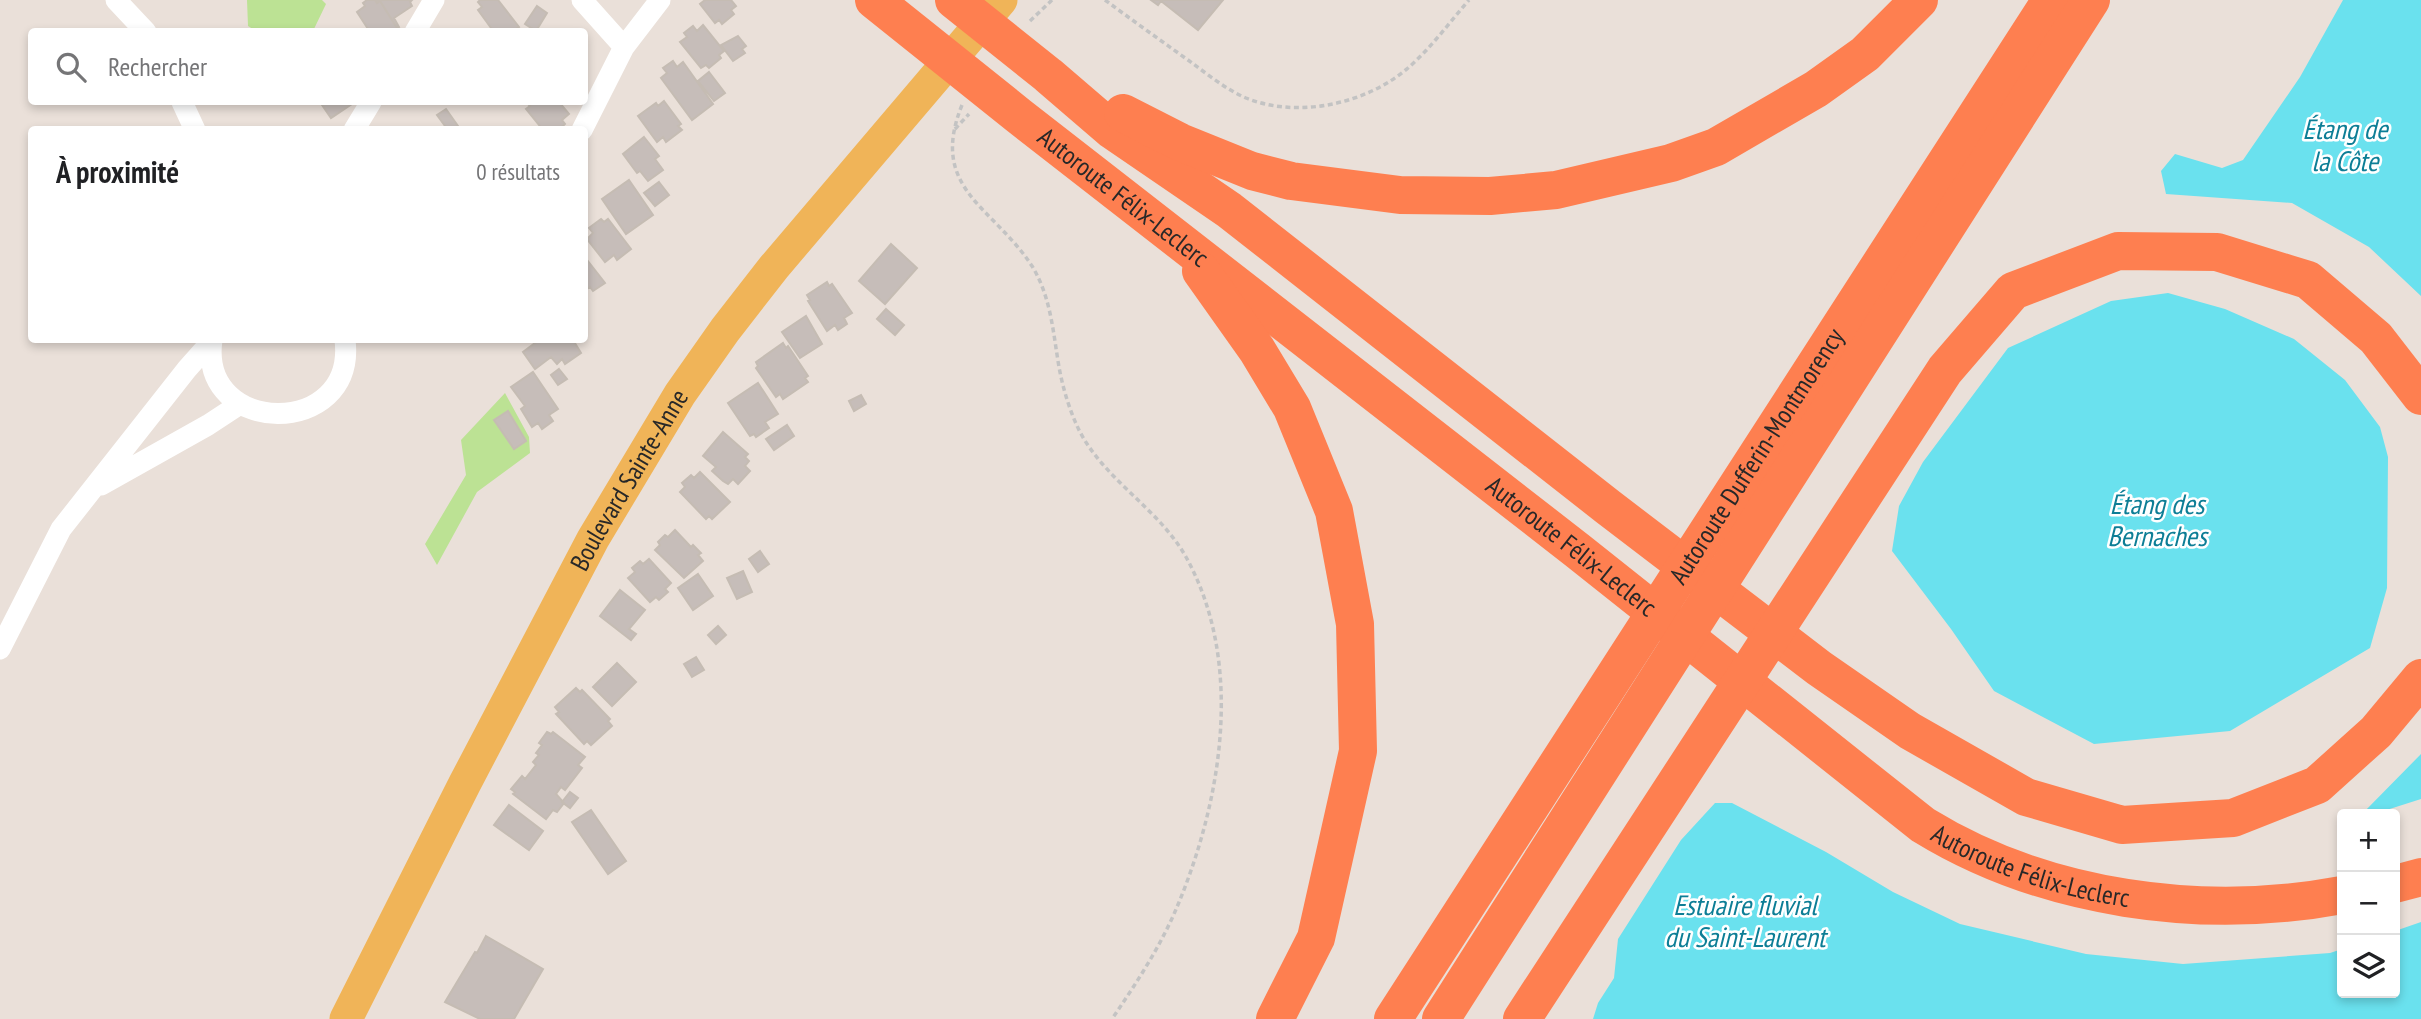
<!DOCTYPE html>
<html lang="fr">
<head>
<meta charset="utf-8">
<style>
	body { margin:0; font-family:"PT Sans Narrow",sans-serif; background:#f2f2f2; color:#202124 }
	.controls { position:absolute; right:21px; bottom:21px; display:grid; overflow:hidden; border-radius:7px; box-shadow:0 4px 10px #0003 }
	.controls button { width:63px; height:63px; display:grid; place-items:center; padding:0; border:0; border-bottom:2px solid #e0e0e0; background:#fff; color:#202124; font:35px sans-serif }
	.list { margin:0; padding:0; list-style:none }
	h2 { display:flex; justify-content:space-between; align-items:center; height:91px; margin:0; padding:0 28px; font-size:30px }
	h2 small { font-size:23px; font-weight:400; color:#757577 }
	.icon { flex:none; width:38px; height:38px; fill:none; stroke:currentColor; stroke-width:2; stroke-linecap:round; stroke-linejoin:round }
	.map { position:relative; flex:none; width:2421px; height:1019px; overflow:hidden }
	.search { position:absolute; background:#fff; box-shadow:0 4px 10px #0003; left:28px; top:28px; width:560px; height:77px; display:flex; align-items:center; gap:18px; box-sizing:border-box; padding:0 24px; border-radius:7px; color:#757577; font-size:26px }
	.panel { position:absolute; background:#fff; box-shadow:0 4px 10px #0003; left:28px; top:126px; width:560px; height:217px; border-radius:7px }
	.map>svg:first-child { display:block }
</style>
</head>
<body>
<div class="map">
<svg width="2421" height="1019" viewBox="0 0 2421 1019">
	<rect width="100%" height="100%" fill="#eae0d9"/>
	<!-- green -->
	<path fill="#bce294" d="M247,0h75l4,4 -13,27h-57l-8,-5z
		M505,393l24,44 1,16 -53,39 -40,73 -12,-21 41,-69 -5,-35z"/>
	<!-- water -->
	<path fill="#6ae1ee" d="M2343,0h78v296l-52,-49 -77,-44 -126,-9 -5,-23 14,-17 47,14 21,-8 57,-83z
		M2168,293l57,16 69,30 51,41 35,47 8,30 -1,131 -17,60 -140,83 -136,13 -100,-53 -43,-62 -59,-78 7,-45 24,-44 85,-114 103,-47z
		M2421,754v45l-47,15h-12z
		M1715,803h17l94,49 67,40 67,32 126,30 97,10 147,-11 12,-4v44h53v-62l26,-9v97h-828l5,-16 16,-25 4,-39 63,-99z"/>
	<!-- building -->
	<path fill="#c6bdb9" stroke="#c5bcb3" stroke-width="2" d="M367,0h8l2,3 3,-2 17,27 -5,4h-22l-13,-20 8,-6 -2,-3z
		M375,0h37l-2,2 2,4 -18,12 5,9 -2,1 -17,-27 -3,2z
		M480,0h18l21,27 -7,5h-18l-16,-22 4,-3 -4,-5z
		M705,0h26l5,6 -5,4 3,4 -12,10 -3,-4 -4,3 -15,-19z
		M1151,0h72l-25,30 -37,-29 -3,4z
		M537,6l10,7 -11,18 -11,-7z
		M703,25l21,26 -5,4 2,3 -12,10 -3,-3 -5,3 -21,-26 7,-5 -3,-4 9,-7 4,5z
		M738,36l8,10 -4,3 3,4 -12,8 -12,-16z
		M673,61l4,6 6,-5 30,42 -21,16 -31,-42 6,-5 -4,-5z
		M709,72l16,21 -11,8 -16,-20z
		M664,101l17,23 -3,2 4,4 -16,12 -3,-5 -6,5 -19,-26 18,-13 2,3z
		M320,102h31l1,2 -21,14z
		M529,102h30l10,12 -7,6 3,4 -6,6 -8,-2 -8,2 -17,-21 4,-3 -3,-3z
		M446,109l12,17 -5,4h-5l-11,-15z
		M644,137l15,19 -4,3 8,11 -15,11 -8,-10 -3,2 -14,-19z
		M629,180l24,35 -27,19 -24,-35z
		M659,182l10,13 -14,11 -11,-13z
		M601,219l3,3 4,-3 23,30 -14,11 -3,-5 -9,7 -18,-23 6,-6 -4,-5z
		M891,244l26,24 -32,36 -26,-23z
		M584,256l21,27 -12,8 -3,-4 -6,4z
		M827,282l2,4 3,-2 20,29 -8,5 3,6 -9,6 -3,-5 -8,6 -19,-30 2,-1 -3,-5z
		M886,309l18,16 -9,10 -18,-16z
		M806,316l16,28 -22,14 -18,-26z
		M539,340h34l8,13 -16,11 -3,-5 -5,5 -6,-7 -16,12 -12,-17z
		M783,343l3,5 2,-2 20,30 -3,2 3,4 -25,17 -3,-5 -4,3 -20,-29 2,-2 -2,-4z
		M559,369l8,10 -9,6 -7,-10z
		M533,372l25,37 -9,6 4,6 -11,8 -4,-6 -6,4 -11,-18 4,-3 -14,-19z
		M758,383l20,31 -13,8 4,6 -13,9 -2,-3 -4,2 -22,-33z
		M861,395l5,9 -12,7 -5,-10z
		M508,411l18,30 -12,8 -20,-29z
		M787,425l7,11 -20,14 -8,-11z
		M723,432l25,22 -3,3 4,4 -4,5 5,5 -12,13 -5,-5 -5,5 -5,-3 -11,-10 4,-4 -13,-11z
		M700,472l30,30 -18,17 -3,-3 -3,3 -26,-27 5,-5 -3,-4 9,-8 3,3z
		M675,530l16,17 2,-2 8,8 -3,2 5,6 -19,17 -29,-28 5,-5 -2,-3 7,-7 3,2z
		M760,551l9,13 -11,8 -9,-13z
		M649,559l22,24 -6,6 3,3 -9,8 -3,-3 -6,5 -22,-24 7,-6 -3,-4 8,-7 3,3z
		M743,571l9,21 -15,7 -10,-21z
		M698,574l15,22 -20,14 -15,-22z
		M620,590l25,20 -16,19 7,5 -5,6 -31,-24z
		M718,626l8,9 -10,9 -8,-9z
		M696,657l8,13 -12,7 -8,-13z
		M617,663l19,19 -24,24 -19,-19z
		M576,688l4,4 2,-2 28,29 -2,2 4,5 -21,19 -4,-4 -3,3 -28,-30 3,-2 -4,-5z
		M547,732l4,2 2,-2 32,25 -7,8 4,3 -17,22 -4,-3 -5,7 8,9 -7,9 -4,-2 -7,9 -33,-25 2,-2 -4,-3 11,-13 3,3 11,-14 -3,-3 6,-7 -3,-2 6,-8 -3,-2z
		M570,792l8,6 -8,10 -8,-6z
		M509,805l34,26 -14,19 -35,-25z
		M591,810l35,51 -18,13 -36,-52z
		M486,936l57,33 -29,50h-34l-35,-17 30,-50 2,1z"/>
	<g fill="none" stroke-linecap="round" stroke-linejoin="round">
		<!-- path -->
		<path stroke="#c3c3c3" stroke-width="3.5" stroke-dasharray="5 3.5" stroke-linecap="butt" d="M1105,0c27,20 55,40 83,60 18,13 37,29 58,38 52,21 120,6 162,-30 23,-20 41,-45 61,-68
			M1030,21l22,-21
			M962,105c-34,84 31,101 70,161 19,31 21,66 27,101 4,22 11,45 21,65 26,49 79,77 106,125 60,108 35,249 -12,357 -17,38 -39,71 -62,105
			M955,129l14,-15"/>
		<!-- minor -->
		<path stroke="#fff" stroke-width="21" d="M116,0l30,32
			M582,0l42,47
			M415,32l19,-32
			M182,102l13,28
			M354,130l17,-28
			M582,130l42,-83 36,-47
			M212,340c-14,97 145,99 133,0
			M101,485l107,-60 32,-21
			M0,649l61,-120 126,-160 24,-27"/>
		<!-- primary -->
		<path stroke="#f0b458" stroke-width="33" id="s1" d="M346,1019l119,-236 128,-244 87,-145 45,-64 49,-63 227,-267"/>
		<!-- motorway -->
		<g stroke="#fe7f50" stroke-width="38">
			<path id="s2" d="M874,0l145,116 559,435 345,274c122,75 279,96 419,70"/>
			<path d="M954,0l94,75 64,55 117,80 379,297 211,161 91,63 116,66 96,28 111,-7 84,-33 59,-53 45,-54"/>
			<path d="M1123,113l57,29 72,29 39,10 109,14 90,1 66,-6 115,-27 45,-16 100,-58 49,-35 54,-54"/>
			<path d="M1201,271l56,79 35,58 42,103 21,113 3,127 -42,187 -41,81"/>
			<path d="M2395,884l26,-7"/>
			<path id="s3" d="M1393,1019l658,-1019"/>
			<path d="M1441,1019l650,-1019"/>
			<path d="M1522,1019l423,-649 68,-79 105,-40 99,1 91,28 68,58 45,58"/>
		</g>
	</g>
	<g text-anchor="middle" stroke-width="5" stroke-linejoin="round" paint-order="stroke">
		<!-- street labels -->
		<g font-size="26" fill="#282828" stroke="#fff">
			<text dy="9" stroke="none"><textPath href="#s2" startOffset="318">Autoroute Félix-Leclerc</textPath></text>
			<text dy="9" stroke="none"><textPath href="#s3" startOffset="670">Autoroute Dufferin-Montmorency</textPath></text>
			<text dy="9" stroke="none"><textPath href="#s1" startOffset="609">Boulevard Sainte-Anne</textPath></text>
			<text dy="9" stroke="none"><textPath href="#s2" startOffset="886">Autoroute Félix-Leclerc</textPath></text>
			<text dy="9" stroke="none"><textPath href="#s2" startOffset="1451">Autoroute Félix-Leclerc</textPath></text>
		</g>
		<!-- water labels -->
		<g font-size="28" font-style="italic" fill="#0d7e96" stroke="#fff">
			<text x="2345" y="139">Étang de<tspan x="2345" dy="32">la Côte</tspan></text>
			<text x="2157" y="514">Étang des<tspan x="2157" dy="32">Bernaches</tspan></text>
			<text x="1745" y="915">Estuaire fluvial<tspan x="1745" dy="32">du Saint-Laurent</tspan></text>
		</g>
	</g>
</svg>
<div class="controls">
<button>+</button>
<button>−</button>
<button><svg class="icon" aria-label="layers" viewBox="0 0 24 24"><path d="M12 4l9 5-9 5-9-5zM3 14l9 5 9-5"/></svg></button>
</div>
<div class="search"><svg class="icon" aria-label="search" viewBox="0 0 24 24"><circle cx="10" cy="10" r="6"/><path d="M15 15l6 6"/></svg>Rechercher</div>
<section class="panel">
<h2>À proximité<small>0 résultats</small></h2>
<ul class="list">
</ul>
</section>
</div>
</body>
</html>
